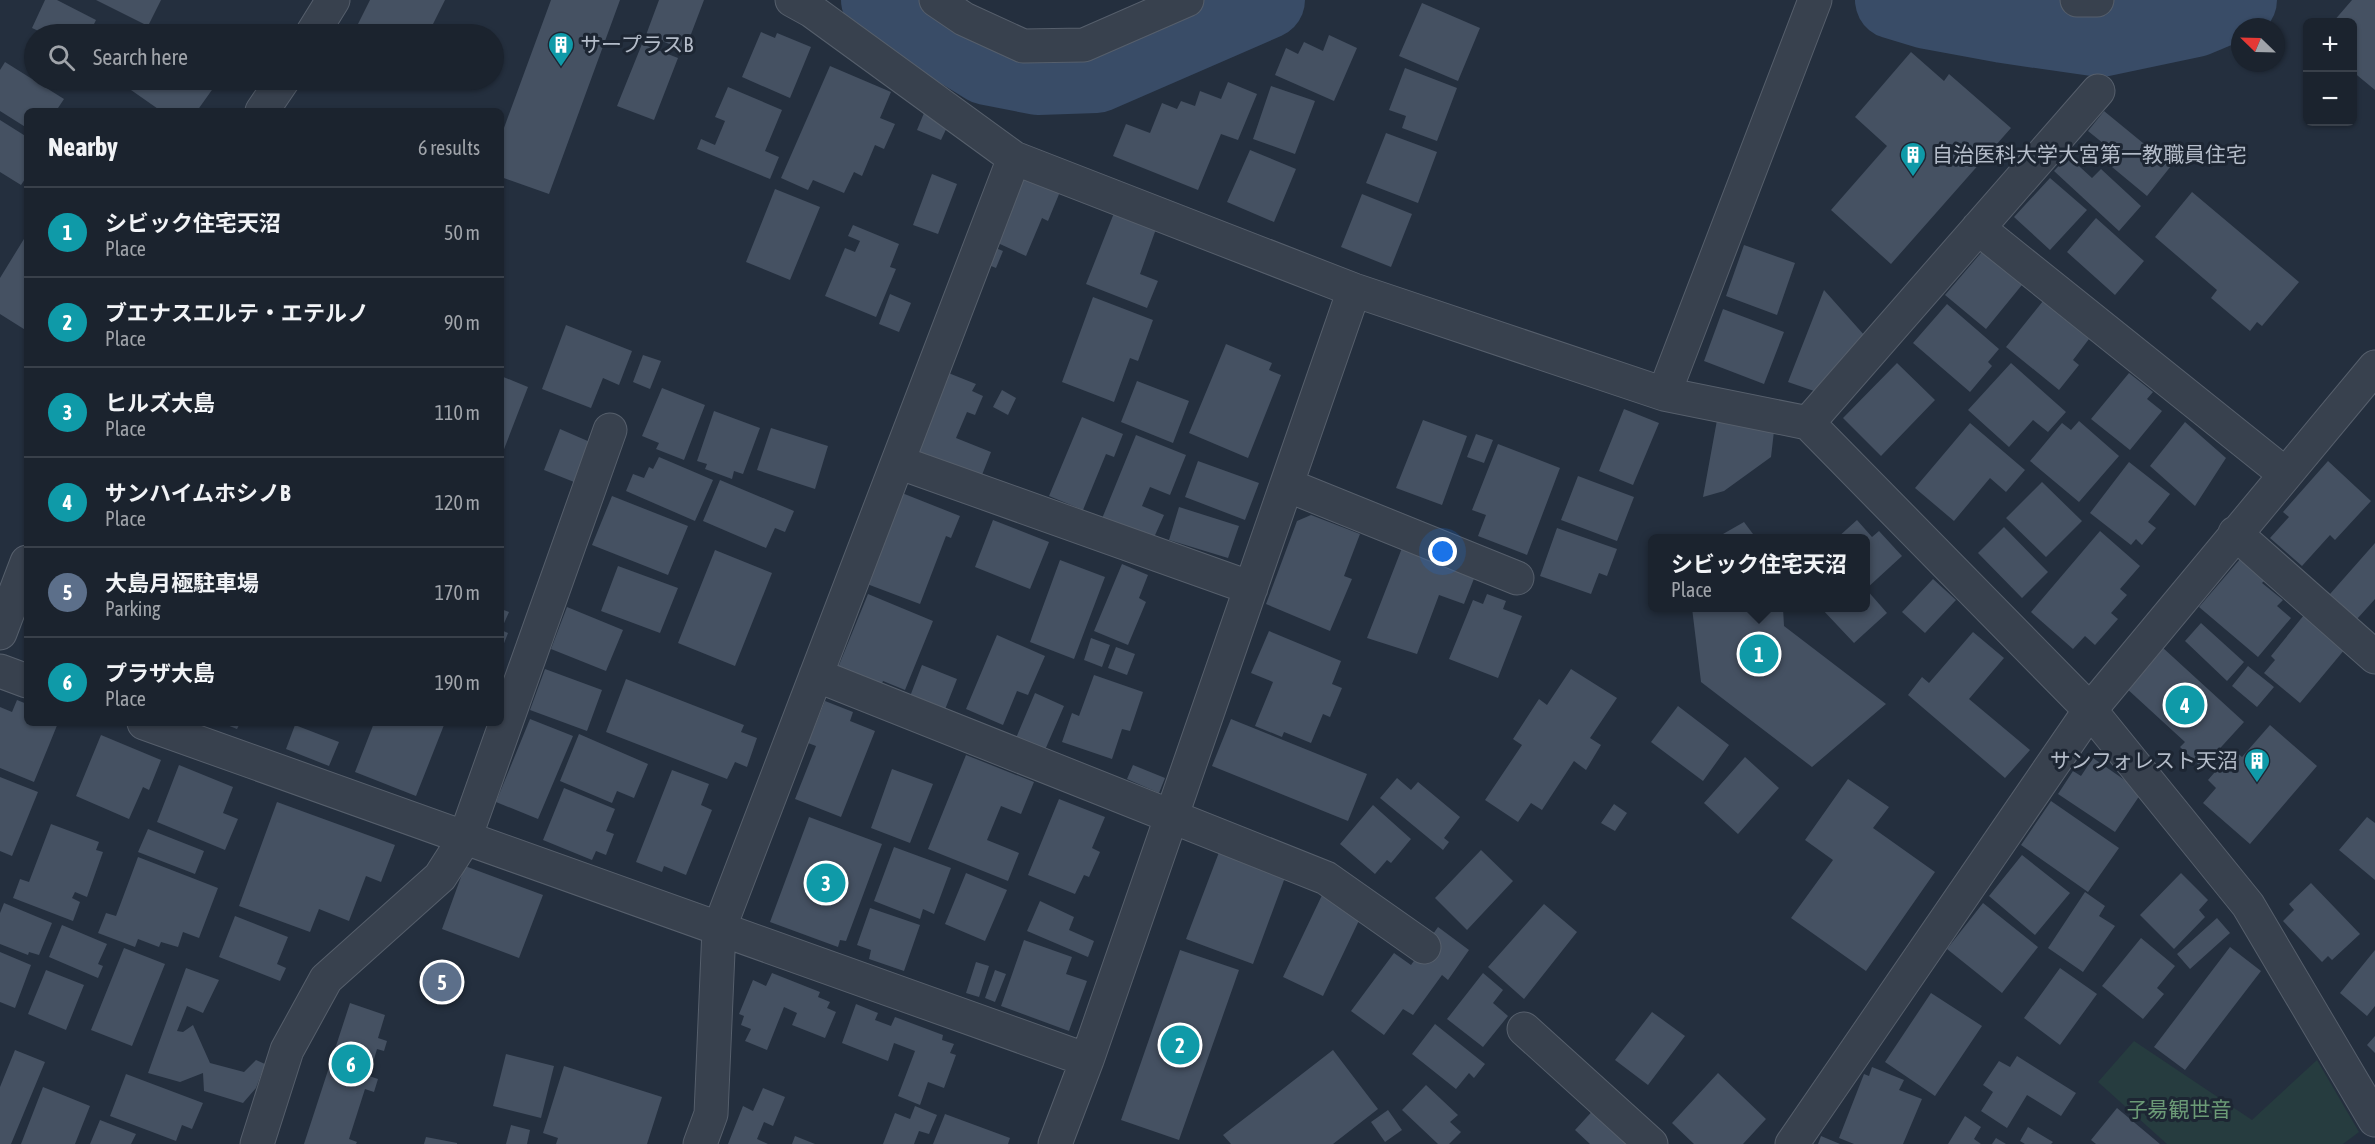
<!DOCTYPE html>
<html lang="en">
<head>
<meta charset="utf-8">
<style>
	body { margin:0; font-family:"Asap Condensed","Noto Sans JP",sans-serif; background:#282f3a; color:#f1f3f6 }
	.controls { position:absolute; right:18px; top:18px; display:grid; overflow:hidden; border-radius:9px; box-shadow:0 2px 4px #0004 }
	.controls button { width:54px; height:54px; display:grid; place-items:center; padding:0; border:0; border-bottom:2px solid #39404a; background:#1b232e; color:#f1f3f6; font:30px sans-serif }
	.compass { position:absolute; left:2231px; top:18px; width:54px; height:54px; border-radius:50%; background:#1b232e; box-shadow:0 2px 4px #0004; rotate:293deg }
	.you { position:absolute; left:1443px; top:552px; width:21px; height:21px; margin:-15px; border:4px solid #fff; border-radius:50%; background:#1a73e8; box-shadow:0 0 0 9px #1a73e833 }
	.badge { display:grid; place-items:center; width:39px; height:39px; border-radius:50%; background:#8c9099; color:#fff; font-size:20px; font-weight:700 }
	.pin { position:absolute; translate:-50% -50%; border:3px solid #fff; box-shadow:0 2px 6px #0006 }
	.popup { position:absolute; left:1648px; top:534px; width:222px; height:78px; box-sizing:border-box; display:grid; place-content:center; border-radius:9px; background:#1b232e; filter:drop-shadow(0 2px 4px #0005); font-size:20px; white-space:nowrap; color:#a0a4aa }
	.popup b { font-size:22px; color:#f1f3f6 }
	.popup::after { content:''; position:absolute; left:50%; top:100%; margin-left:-12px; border:12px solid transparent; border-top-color:#1b232e }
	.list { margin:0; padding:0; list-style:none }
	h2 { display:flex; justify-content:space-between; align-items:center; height:78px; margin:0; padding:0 24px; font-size:26px }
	h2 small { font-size:20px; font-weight:400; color:#a0a4aa }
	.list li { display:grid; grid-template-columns:39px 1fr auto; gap:18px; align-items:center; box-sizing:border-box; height:90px; padding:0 24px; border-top:2px solid #39404a }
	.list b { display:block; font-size:22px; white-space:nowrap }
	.list p { margin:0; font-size:20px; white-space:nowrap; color:#a0a4aa }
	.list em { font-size:20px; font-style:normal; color:#a0a4aa }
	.icon { flex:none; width:33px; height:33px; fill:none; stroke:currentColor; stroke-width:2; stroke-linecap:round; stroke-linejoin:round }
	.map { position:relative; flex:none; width:2375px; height:1144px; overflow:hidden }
	.search { position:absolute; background:#1b232e; box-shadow:0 2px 4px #0004; left:24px; top:24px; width:480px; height:66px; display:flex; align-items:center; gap:15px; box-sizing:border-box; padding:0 21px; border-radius:33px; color:#a0a4aa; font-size:22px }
	.panel { position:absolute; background:#1b232e; box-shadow:0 2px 4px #0004; left:24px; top:108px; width:480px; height:618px; border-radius:9px }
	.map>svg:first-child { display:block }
</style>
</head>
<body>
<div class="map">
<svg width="2375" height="1144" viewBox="0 0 2375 1144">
	<rect width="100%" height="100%" fill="#242f3e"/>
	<!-- green -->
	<path fill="#263c3f" d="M2134,1041l118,79 65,-60 42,72 -16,12h-176l-69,-62z"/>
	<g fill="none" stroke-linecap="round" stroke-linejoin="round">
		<!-- river -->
		<path stroke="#394c67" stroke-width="78" d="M880,0l107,66 51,10 58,-2 170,-74
			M1894,0l33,10 76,14 97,14 95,-20 43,-18"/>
	</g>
	<!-- building -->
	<path fill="#455162" d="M45,0h12l39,20 -7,14h-44l-13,-6z
		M96,0h65l-13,26z
		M370,0h75l-17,34h-75z
		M551,0h69l-71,194 -48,-17v-41z
		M659,0h45l-19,50 -39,-15z
		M2352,0h23v90l-23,-19v-49h-19z
		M1422,3l58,25 -22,53 -59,-25z
		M761,32l14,6 2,-5 34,14 -21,51 -48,-21z
		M1329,35l28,13 -23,53 -59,-26 11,-27 12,6 6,-12 19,9z
		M642,44l36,14 -24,62 -37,-14z
		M1911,52l33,29 5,-7 62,54 -120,136 -60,-54 56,-64 -32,-29z
		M5,62l59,37 -8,12h-29v17l-27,-17v-41z
		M830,66l61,26 -11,26 15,6 -11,25 -9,-4 -13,31 -8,-4 -10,21 -31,-13 -5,10 -27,-12z
		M1405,68l52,20 -20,53 -35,-13 4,-12 -17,-6z
		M124,80h95l-22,31h-36l-40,-28z
		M337,80h23l-5,8z
		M383,80h23l-4,9z
		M1228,82l29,12 -19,46 -17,-6 -23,56 -85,-34 13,-32 24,9 12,-30 15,6 4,-8 14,5 5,-15 21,8z
		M1271,86l44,15 -20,53 -42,-15z
		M728,87l54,23 -17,41 14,6 -9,22 -73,-30 4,-10 14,6 10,-24 -10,-4z
		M2104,111l67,55 -24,30 -41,-34 8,-10 -26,-21z
		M924,113l25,10 -8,17 -24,-10z
		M0,120l27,17v39l-6,9 -21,-13z
		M1386,133l51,19 -19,51 -52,-20z
		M1250,150l46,19 -22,53 -47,-20z
		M2068,156l24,22 9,-9 40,37 -22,25 -65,-60z
		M1022,163l42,19 -16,39 -6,-3 -16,38 -37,-17z
		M932,174l25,10 -19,50 -25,-9z
		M2050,178l37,32 -37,40 -36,-33z
		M775,189l45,18 -30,73 -44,-18z
		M2192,192l107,90 -37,44 -5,-4 -7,9 -39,-33 6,-8 -62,-53z
		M1362,194l50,20 -21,53 -50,-20z
		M1114,213l42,16 -16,45 18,7 -11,27 -61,-24z
		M2096,218l48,43 -29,34 -48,-43z
		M853,225l46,19 -9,23 6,2 -20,48 -51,-21 20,-48 10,4 5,-11 -12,-5z
		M27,234v97l-27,-17v-36z
		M986,244l17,7 -7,17 -17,-7z
		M1744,245l51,18 -18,52 -51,-19z
		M1986,247l40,33 -40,49 -41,-34z
		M1824,290l41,46 -48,56 -29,-10z
		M890,294l21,9 -12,29 -20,-8z
		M1093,297l60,23 -15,41 -8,-3 -16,44 -52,-20z
		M2043,301l46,38 -16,21 6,5 -20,25 -53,-43z
		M1947,304l52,45 -11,13 4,4 -22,26 -57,-49z
		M1723,309l61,23 -20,52 -60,-23z
		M566,325l66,26 -13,34 -16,-7 -12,30 -49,-19z
		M1226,344l46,19 -3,7 12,5 -33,83 -59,-25z
		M643,355l18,6 -11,28 -17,-7z
		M1897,363l38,37 -54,56 -38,-38z
		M2011,363l55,49 -18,20 -15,-12 -24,27 -41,-37z
		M946,372l30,12 -4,7 11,5 -8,19 -8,-3 -11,26 35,14 -11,28 -67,-28z
		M2129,373l24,19 -6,7 15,12 -32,39 -39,-31z
		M501,376l27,11 -27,70z
		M1137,381l52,20 -16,42 -52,-21z
		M662,388l43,17 -21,55 -28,-11 3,-6 -17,-7z
		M1002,390l14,8 -8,17 -15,-8z
		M1624,409l35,14 -26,62 -34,-14z
		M714,411l46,17 -17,46 -9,-3 -2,8 -27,-10 2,-5 -10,-3z
		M1082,417l41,17 -9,23 -8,-3 -23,56 -34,-14z
		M1423,420l44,16 -25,69 -46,-17z
		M1717,420l57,11 -3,26 -47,34 -21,6z
		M2079,421l40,35 -40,46 -49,-41 32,-38 9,7z
		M2185,422l41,36 -31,48 -45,-40z
		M1970,423l55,47 -19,22 -16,-14 -36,43 -39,-33z
		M771,428l57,18 -13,43 -58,-19z
		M560,429l30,13 -16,40 -30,-12z
		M1476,434l17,6 -9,23 -17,-6z
		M1136,435l50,20 -16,40 -20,-8 -8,19 22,9 -12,27 -51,-21z
		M1498,444l62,24 -33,87 -49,-19 8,-21 -14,-5z
		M659,457l54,23 -18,41 -69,-30 7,-17 11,4 5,-11 4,2z
		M1198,461l61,22 -14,37 -60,-23z
		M2328,461l43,40 -36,39 -5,-5 -28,31 -32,-28 19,-21 -6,-5z
		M2129,462l41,32 -22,28 8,6 -14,17 -6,-6 -5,6 -41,-32z
		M1578,476l56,21 -17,44 -56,-21z
		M720,480l74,31 -9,21 -10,-4 -9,20 -63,-27z
		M2042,482l40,39 -36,36 -40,-39z
		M902,493l58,23 -9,22 -5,-2 -26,68 -53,-20z
		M612,496l76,30 -20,49 -76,-30z
		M1179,507l60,19 -11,32 -59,-18z
		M1311,515l49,19 -16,42 8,3 -22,52 -64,-27 31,-83z
		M993,520l56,22 -19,47 -55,-22z
		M1857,520l15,17 7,-6 23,25 -36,33 21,24 -33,30 -33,-35h45v-70h-29z
		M1744,522l12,16h-40z
		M2004,527l44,45 -26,26 -44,-45z
		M1557,528l60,21 -10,27 -8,-3 -8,21 -51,-18z
		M2100,531l40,35 -20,23 7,6 -16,18 7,6 -23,26 -10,-9 -12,13 -42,-37z
		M2375,543v56l-18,20 -27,-25z
		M1402,548l73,28 -11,28 -25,-9 -22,59 -50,-16z
		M715,550l57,23 -37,93 -57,-23z
		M2241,558l25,21 -4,4 21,17 -6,6 14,12 -33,39 -59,-50z
		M1060,560l45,17 -31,82 -44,-17z
		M1122,564l26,11 -9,23 7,4 -18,43 -34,-14z
		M618,566l60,22 -18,45 -59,-22z
		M1933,579l23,21 -31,33 -23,-21z
		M868,594l65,27 -28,69 -22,-9 -3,7 -43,-18z
		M1487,594l19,7 -3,8 19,7 -24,62 -49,-19 24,-59 10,4z
		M567,607l56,23 -17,41 -55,-22z
		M1692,608h91l1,18 102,78 -74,63 -111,-85z
		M501,609l8,3 -8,18z
		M2304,615l41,34 -45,54 -36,-30 11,-13 -4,-4z
		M2201,623l43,39 -17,19 -42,-40z
		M501,630l7,3 -7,18z
		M1269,631l72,30 -9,23 10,4 -12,29 -7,-3 -12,29 -27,-11 -2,5 -27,-11 18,-44 -22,-9z
		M1973,632l31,26 -35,41 61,51 -25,28 -97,-83 14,-18 7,6z
		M997,635l48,21 -17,39 -11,-4 -14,34 -37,-16z
		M1091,638l19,7 -8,22 -18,-7z
		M1116,647l19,7 -8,21 -19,-7z
		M2162,647l82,75 -42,46 -22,-21 5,-5 -60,-55z
		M922,665l35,14 -13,33 -35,-13z
		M2248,666l26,21 -17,20 -25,-21z
		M545,669l57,21 -15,41 -57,-21z
		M1571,669l46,29 -27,40 11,7 -15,25 -12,-9 -32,49 -11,-7 -13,19 -33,-22 37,-55 -9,-6 26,-40 8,6z
		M1094,675l49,17 -13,39 -8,-2 -10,30 -50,-17 10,-29 7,3z
		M626,679l118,46 -3,7 16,6 -10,29 -12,-5 -8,17 -121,-47z
		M1035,693l29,13 -19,44 -29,-12z
		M17,700l10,4v19h31l-24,59 -34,-14v-61l12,5z
		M825,701l28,11 -3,9 25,10 -34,86 -46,-18 21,-53 -8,-3z
		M1678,706l51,39 -26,36 -52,-39z
		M530,719l43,17 -35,83 -42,-17z
		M1231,719l136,55 -19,47 -136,-55z
		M222,723h18l-3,6z
		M374,723l70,2 -28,71 -61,-24z
		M295,725l44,17 -10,24 -43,-17z
		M2270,725l47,41 -67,78 -47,-41 13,-15 -8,-8 26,-30 8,7z
		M579,734l69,30 -14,34 -17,-7 -5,12 -52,-22z
		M101,735l60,25 -12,30 -6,-3 -14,32 -53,-23z
		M966,755l68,27 -13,32 -20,-8 -14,34 32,13 -11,28 -80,-32z
		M1745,757l34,31 -41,46 -34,-31z
		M2093,758l49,34 -27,40 -57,-38 15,-23 8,5z
		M179,765l54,22 -10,26 15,6 -13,31 -68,-28z
		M1133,765l32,13 -6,15 -32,-14z
		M892,769l41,15 -23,59 -39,-15z
		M672,770l37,14 -8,21 11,5 -26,65 -22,-9 -2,6 -26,-10z
		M0,777l38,15 -26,64 -12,-5z
		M1397,778l14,12 7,-8 42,35 -16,21 5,4 -6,8 -63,-52z
		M1848,779l41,28 -16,21 62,44 -69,99 -75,-53 42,-58 -28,-20z
		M564,788l51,21 -9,22 8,3 -8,21 -10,-4 -4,9 -49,-20z
		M1059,799l46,18 -13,31 8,4 -11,25 -5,-2 -9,19 -47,-19z
		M2051,801l68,47 -31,44 -67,-47z
		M277,802l118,43 -14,37 -15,-6 -17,45 -30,-12 -9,23 -71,-26z
		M1614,804l13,9 -12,18 -14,-8z
		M1373,805l38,34 -20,24 -4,-3 -12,14 -35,-30z
		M809,817l73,27 -36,97 -6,-1 -2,7 -68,-25z
		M2367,817l8,6v57l-36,-30z
		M51,824l48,18 -3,8 7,2 -16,45 -12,-5 -3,6 8,4 -7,19 -60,-23 7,-19 9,3z
		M148,829l56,22 -9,23 -57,-22z
		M894,847l57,21 -17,46 -11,-5 -3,10 -46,-18z
		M1221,847l66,25 -34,92 -67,-25z
		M1481,850l32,31 -46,49 -32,-32z
		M2022,855l48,38 -35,42 -46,-39z
		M138,857l80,31 -19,50 -16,-6 -5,15 -17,-5 -2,5 -21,-8 -3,8 -37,-14 8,-20 10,3z
		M465,866l78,29 -24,63 -77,-29z
		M966,873l41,17 -22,51 -40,-17z
		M2181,873l27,27 -9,10 6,7 -31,32 -34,-34z
		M2311,883l49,51 -28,26 -4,-4 -6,6 -39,-41 11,-11 -5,-6z
		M1324,891l40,19 -41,86 -40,-19z
		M2085,892l20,14 -6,10 16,10 -32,46 -35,-24z
		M1040,901l34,16 -5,13 25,11 -6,16 -61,-26z
		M4,903l48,20 -13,32 -10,-3 -1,3 -28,-11v-31z
		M1983,903l55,44 -36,46 -55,-44z
		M1544,904l33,28 -53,67 -36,-32z
		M870,908l50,17 -16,46 -35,-12 2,-9 -14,-5z
		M235,916l53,21 -11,27 9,4 -6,13 -61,-24z
		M2217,918l13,15 -40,36 -13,-15z
		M62,925l45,19 -9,20 5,2 -5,12 -49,-21z
		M1438,927l31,23 -21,30 -6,-5 -29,40 -10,-6 -19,26 -33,-24 43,-58 17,12z
		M2141,938l34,28 -18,22 7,6 -21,25 -41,-33z
		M1024,940l48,17 -6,17 21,7 -18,50 -68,-25z
		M2230,947l31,24 -76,99 -31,-23z
		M124,948l41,16 -33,82 -41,-16z
		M1180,950l59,20 -60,170 -58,-20z
		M2375,950v56l-8,10 -27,-23z
		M0,952l31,13 -16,43 -15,-6z
		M976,962l13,4 -10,31 -13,-4z
		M186,968l33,12 -16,33 -16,-7 -10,25 6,1 10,-7 17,38 34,9 12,-12 9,4 -9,24 -13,15 -39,-12 -1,-18 -23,9 -32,-9z
		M2060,968l37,26 -37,51 -36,-27z
		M46,970l38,15 -18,45 -38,-16z
		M995,970l11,4 -11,28 -10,-4z
		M772,973l48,19 -2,5 12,5 -3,6 9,4 -11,26 -33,-13 5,-12 -13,-6 -17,43 -22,-9 6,-12 -10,-4 3,-9 -5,-2 14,-34 13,6z
		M1483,973l20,17 -10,13 15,13 -25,31 -36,-28z
		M1931,993l51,33 -47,70 -50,-34z
		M350,1003l35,12 -7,23 9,3 -3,10 -7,-2 -8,27 9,3 -4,13 -9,-3 -16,50 8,3 -1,2h-52z
		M856,1004l22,9 -3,7 16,6 4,-9 48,18 -1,5 12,4 -4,9 6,2 -12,33 -16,-6 -8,23 -22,-9 17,-45 -21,-8 -6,18 -46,-18z
		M1652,1012l33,24 -37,49 -33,-25z
		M1435,1024l50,40 -11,14 -5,-5 -13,16 -44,-35z
		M2375,1036v17l-8,-8z
		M15,1050l30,12 -34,82h-11v-57z
		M1333,1050l45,59 -45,35h-102l-8,-9z
		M506,1054l48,12 -13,52 -48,-12z
		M2017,1056l59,37 -15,23 -34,-21 -20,33 -26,-17 12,-19 -10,-7 16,-24 11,6z
		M564,1066l98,31 -15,47h-91l2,-6 -15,-5z
		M1872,1067l32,13 -5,10 23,9 -19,45h-49l-15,-6 25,-64 5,2z
		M1718,1073l48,46 -23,25h-49l-22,-21z
		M126,1074l77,29 -11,26 -10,-4 -6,16 -66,-25z
		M1426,1085l32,30 -8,7 11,10 -12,12h-11l-36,-34z
		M43,1087l47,19 -15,38h-54z
		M763,1088l22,9 -12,29 -9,-4 -7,17 11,5h-40l15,-38 10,5z
		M915,1106l22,9 -8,19 -10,-3 -5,13h-31l12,-31 15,6z
		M1597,1106l40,38h-47l-15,-14z
		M2117,1108l43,36h-64l-5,-4z
		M1388,1110l14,20 -17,12 -14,-20z
		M945,1114l65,24 -2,6h-75z
		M1965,1116l16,11 -7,12 7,5h-33z
		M100,1120l36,14 -5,10h-41z
		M511,1125l19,5 -3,14h-21z
		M2028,1127l25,15 -2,2h-26l-5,-3z
		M795,1136l20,8h-23z
		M1821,1136l19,8h-22z
		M426,1137l31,6v1h-33z
		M1996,1138l10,6h-14z"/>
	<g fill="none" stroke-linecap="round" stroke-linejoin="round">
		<defs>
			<path id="minor" d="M792,0l20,11 202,147 340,132 310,104 144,29 282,287 158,195 127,215
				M936,0l28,19 59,27 61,-1 103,-45
				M2077,0h20
				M312,34l21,-34
				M262,111l21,-31
				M1978,228l307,246
				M1664,394l151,-394
				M1808,423l290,-332
				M898,462l353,126
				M1287,485l230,93
				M2235,533l140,124
				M0,633l27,-71
				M0,671l27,10
				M816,675l510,203 98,69
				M144,723l943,337
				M1524,1029l127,115
				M257,1144l30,-94 39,-71 114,-102 25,-39 145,-408
				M700,1144l11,-30 8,-185 295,-771
				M1055,1144l32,-84 267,-770
				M1792,1144l298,-434 285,-343"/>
		</defs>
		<!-- minor casing -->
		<use href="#minor" stroke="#565f6c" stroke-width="35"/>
		<!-- minor -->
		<use href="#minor" stroke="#38414e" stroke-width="33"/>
	</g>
	<!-- icons -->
	<defs>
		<symbol id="building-pin" viewBox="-11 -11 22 30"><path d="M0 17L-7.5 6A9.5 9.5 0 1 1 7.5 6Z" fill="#0f9aa8" stroke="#1d2633"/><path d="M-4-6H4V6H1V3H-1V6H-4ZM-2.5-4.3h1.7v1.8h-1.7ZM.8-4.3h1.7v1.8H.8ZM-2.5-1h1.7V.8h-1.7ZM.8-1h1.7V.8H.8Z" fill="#fff"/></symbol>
	</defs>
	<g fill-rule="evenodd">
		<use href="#building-pin" x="546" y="30" width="30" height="40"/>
		<use href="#building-pin" x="1898" y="140" width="30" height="40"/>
		<use href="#building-pin" x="2242" y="746" width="30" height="40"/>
	</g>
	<g text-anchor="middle" stroke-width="6" stroke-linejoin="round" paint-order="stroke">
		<!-- poi labels -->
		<g font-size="21" fill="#b4bcc9" stroke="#1d2633" text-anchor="start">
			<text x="580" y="52">サープラスB</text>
			<text x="1932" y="162">自治医科大学大宮第一教職員住宅</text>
			<text x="2238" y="768" text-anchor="end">サンフォレスト天沼</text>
		</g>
		<!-- park labels -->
		<g font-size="21" fill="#6b9a76" stroke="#1d2633">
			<text x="2179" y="1117">子昜観世音</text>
		</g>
	</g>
</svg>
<div class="controls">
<button>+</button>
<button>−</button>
</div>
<svg class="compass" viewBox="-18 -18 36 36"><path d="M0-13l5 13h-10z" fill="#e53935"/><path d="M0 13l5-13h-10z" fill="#a0a4aa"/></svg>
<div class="you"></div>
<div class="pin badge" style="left:1759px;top:654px;background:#0f9aa8">1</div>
<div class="popup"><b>シビック住宅天沼</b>Place</div>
<div class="pin badge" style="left:1180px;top:1045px;background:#0f9aa8">2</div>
<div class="pin badge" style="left:826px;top:883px;background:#0f9aa8">3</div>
<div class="pin badge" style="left:2185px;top:705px;background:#0f9aa8">4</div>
<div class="pin badge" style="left:442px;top:982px;background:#5c6f8a">5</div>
<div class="pin badge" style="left:351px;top:1064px;background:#0f9aa8">6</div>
<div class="search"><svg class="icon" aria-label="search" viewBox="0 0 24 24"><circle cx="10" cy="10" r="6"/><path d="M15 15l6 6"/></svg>Search here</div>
<section class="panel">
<h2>Nearby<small>6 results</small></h2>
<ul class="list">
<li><span class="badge" style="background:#0f9aa8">1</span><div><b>シビック住宅天沼</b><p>Place</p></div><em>50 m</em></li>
<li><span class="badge" style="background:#0f9aa8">2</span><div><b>ブエナスエルテ・エテルノ</b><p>Place</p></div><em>90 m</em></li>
<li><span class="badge" style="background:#0f9aa8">3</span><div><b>ヒルズ大島</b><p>Place</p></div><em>110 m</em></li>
<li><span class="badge" style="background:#0f9aa8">4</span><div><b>サンハイムホシノB</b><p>Place</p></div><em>120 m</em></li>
<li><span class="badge" style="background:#5c6f8a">5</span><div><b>大島月極駐車場</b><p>Parking</p></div><em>170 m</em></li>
<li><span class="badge" style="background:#0f9aa8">6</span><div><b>プラザ大島</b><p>Place</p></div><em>190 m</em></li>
</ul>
</section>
</div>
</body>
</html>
